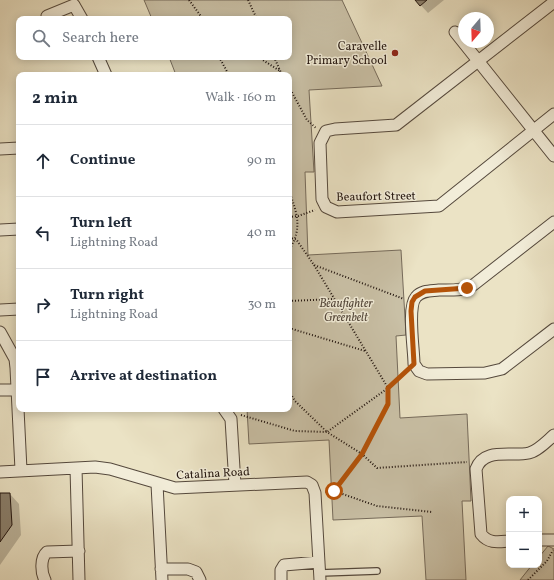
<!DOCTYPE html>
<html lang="en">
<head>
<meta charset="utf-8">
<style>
	body { margin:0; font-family:Vollkorn,serif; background:#f2f2f3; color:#1f2937 }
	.controls { position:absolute; right:12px; bottom:12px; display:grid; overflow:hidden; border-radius:8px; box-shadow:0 2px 10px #0003 }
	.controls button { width:36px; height:36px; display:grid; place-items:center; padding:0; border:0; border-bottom:1px solid #e0e1e3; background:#fff; color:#1f2937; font:20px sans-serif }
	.compass { position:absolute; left:458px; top:12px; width:36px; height:36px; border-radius:50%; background:#fff; box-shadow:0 2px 10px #0003; rotate:199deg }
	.stop { position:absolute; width:12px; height:12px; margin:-9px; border:3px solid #b45309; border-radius:50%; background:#fff }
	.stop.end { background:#b45309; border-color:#fff; box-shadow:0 1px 4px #0008 }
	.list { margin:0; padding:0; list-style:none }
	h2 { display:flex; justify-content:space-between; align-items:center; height:52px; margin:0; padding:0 16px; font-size:17px }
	h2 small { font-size:13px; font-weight:400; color:#747a83 }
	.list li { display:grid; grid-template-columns:26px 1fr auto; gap:12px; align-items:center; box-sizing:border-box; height:72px; padding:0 16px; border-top:1px solid #e0e1e3 }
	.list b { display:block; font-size:15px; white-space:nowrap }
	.list p { margin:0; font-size:13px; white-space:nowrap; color:#747a83 }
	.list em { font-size:13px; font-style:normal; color:#747a83 }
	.icon { flex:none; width:22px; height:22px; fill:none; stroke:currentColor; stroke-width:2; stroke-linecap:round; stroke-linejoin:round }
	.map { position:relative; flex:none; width:554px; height:580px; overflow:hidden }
	.search { position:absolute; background:#fff; box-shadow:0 2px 10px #0003; left:16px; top:16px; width:276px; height:44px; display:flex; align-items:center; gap:10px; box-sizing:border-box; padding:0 14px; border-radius:8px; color:#747a83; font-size:15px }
	.panel { position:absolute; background:#fff; box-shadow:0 2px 10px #0003; left:16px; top:72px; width:276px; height:340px; border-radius:8px }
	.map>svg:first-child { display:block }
</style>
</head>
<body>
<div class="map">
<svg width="554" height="580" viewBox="0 0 554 580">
	<rect width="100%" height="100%" fill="#ebe3c5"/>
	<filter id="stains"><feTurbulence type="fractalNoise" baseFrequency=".005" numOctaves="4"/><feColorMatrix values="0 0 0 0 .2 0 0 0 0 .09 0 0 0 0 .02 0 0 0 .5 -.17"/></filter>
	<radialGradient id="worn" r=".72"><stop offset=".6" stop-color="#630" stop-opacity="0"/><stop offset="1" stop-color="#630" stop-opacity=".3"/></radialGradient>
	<!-- green -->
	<path fill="#c9c0a6" stroke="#766b5b" d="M144,0h198l40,86 -73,4 5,82h-9l3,83 93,-5 5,85 -10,1 4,82 67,-4 4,87h-9l4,79h-40l-4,-64 -89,4 -4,-80 -80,4 -2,-35h42v-334h-113l-7,-18h120v-38h-137z
		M548,546l6,3v31h-34l12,-15h7v-8z"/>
	<!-- shadow -->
	<path fill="#0003" d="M416,0h28l-16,13z
		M0,494h10l9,10 2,31 -21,30z"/>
	<!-- building -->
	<path fill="#8b816e" stroke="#231610" d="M415,0h12l-7,6z
		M0,493h10l2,32 -12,17z"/>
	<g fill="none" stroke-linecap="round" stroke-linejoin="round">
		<defs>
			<path id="lane" d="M320,573l57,-2"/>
			<path id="street" d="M554,2l-158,123 -61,4 -9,2 -6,12 2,56 4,8 11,5 102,-6 115,-92
				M47,16l27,-11 8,14
				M455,32l99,124
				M98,57l8,18
				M0,149l19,-1
				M554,222l-82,64c-10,5 -22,4 -33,4 -8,1 -17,0 -23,7 -9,10 -2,52 -2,67l5,7 8,3 58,-1 17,-4 52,-40
				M0,230l19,-1
				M0,310l19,-1
				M0,332l15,27 1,9 5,102
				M0,390h19
				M224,409l7,10 4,66
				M76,468l3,112
				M0,472l95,-5 15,2 65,19 132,-6 5,3 3,8 5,87
				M157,484l5,96
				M539,540h15
				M509,541c-11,1 -20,3 -28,-7l-5,-65c8,-22 35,-12 53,-16 9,-2 18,-12 25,-18
				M161,569h27l8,3 4,8
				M45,580c-4,-7 -5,-22 2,-28l32,-1
				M281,580v-10l3,-5 35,-3"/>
		</defs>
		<!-- lane casing -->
		<use href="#lane" stroke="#55493d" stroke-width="8"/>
		<!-- street casing -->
		<use href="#street" stroke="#55493d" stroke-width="13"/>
		<!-- path -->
		<path stroke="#231610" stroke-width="2" stroke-dasharray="1 2" stroke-linecap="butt" d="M189,0l14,19
			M248,0l9,19
			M219,57l10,18
			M258,57l22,14v4
			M274,57l8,18
			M289,87l18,33 9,8
			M289,191c8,22 14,37 0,59
			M289,217l9,-1 17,-6
			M289,238l7,1 18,26 90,34
			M314,265l74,123v16l-26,50 -28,37 -9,1
			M289,301l45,-2
			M289,328l76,23
			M289,391l6,10 32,31 61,-44 18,-17
			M241,415l54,16 32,1 35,22 15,14 90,-6
			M334,491l43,15 55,6
			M528,580l19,-19 6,-11"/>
		<!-- lane -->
		<use href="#lane" stroke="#f2edd9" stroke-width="5.5"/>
		<!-- street -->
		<use href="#street" stroke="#f2edd9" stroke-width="11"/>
	</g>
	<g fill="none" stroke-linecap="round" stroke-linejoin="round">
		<!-- route -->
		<path stroke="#b45309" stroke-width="5" d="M334,491l28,-37 26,-50v-16l26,-24 -3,-53 1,-9 3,-5 10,-6 42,-3"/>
	</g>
	<!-- markers -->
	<circle fill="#8f2418" stroke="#f2edd9" stroke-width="1.5" cx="395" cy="53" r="4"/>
	<g text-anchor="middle" stroke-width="3" stroke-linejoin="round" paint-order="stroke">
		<!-- poi labels -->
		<g font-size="12" fill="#231610" stroke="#f2edd9" text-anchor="end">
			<text x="387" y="50">Caravelle<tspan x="387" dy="14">Primary School</tspan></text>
		</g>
		<!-- street labels -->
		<g font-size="12" fill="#231610" stroke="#f2edd9">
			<text transform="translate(376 196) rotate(-1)" y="4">Beaufort Street</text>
			<text transform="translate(213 473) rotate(-3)" y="4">Catalina Road</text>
		</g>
		<!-- park labels -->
		<g font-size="12" font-style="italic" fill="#55493d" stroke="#f2edd9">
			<text x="346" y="307">Beaufighter<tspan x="346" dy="14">Greenbelt</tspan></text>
		</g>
	</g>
	<rect width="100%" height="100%" filter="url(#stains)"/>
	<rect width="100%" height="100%" fill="url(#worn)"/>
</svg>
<div class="controls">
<button>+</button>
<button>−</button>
</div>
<svg class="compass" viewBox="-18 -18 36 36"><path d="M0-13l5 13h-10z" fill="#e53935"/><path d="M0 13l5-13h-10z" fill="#747a83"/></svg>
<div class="stop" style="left:334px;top:491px"></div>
<div class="stop end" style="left:467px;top:288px"></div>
<div class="search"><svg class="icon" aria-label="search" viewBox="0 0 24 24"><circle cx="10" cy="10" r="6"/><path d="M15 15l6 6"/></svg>Search here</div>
<section class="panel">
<h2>2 min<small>Walk · 160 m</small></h2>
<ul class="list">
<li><svg class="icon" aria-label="ahead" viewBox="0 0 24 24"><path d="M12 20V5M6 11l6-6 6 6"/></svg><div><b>Continue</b></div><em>90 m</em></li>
<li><svg class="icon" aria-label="left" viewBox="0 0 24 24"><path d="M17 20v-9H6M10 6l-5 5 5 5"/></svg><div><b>Turn left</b><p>Lightning Road</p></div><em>40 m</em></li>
<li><svg class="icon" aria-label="right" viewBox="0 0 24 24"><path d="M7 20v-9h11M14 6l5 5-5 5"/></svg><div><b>Turn right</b><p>Lightning Road</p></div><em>30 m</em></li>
<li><svg class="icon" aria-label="arrive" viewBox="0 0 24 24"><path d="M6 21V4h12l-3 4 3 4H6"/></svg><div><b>Arrive at destination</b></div></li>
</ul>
</section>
</div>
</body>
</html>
